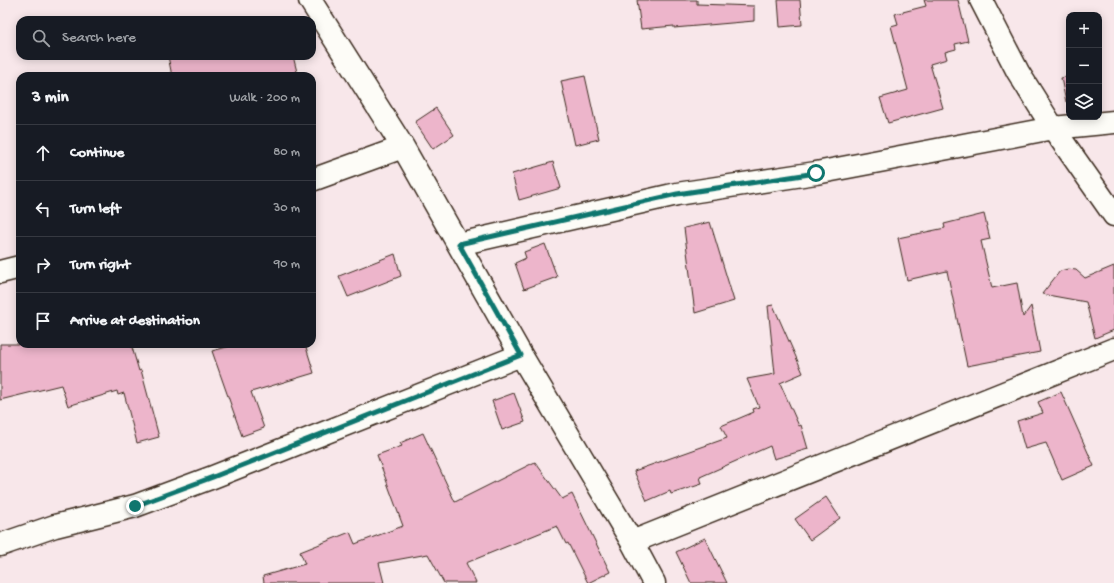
<!DOCTYPE html>
<html lang="en">
<head>
<meta charset="utf-8">
<style>
	body { margin:0; font-family:"Gochi Hand",sans-serif; background:#242831; color:#f1f3f6 }
	.controls { position:absolute; right:12px; top:12px; display:grid; overflow:hidden; border-radius:8px; box-shadow:0 2px 10px #0003 }
	.controls button { width:36px; height:36px; display:grid; place-items:center; padding:0; border:0; border-bottom:1px solid #363941; background:#171b24; color:#f1f3f6; font:20px sans-serif }
	.stop { position:absolute; width:12px; height:12px; margin:-9px; border:3px solid #0f766e; border-radius:50%; background:#fff }
	.stop.end { background:#0f766e; border-color:#fff; box-shadow:0 1px 4px #0008 }
	.list { margin:0; padding:0; list-style:none }
	h2 { display:flex; justify-content:space-between; align-items:center; height:52px; margin:0; padding:0 16px; font-size:17px }
	h2 small { font-size:13px; font-weight:400; color:#9ea1a6 }
	.list li { display:grid; grid-template-columns:26px 1fr auto; gap:12px; align-items:center; box-sizing:border-box; height:56px; padding:0 16px; border-top:1px solid #363941 }
	.list b { display:block; font-size:15px; white-space:nowrap }
	.list em { font-size:13px; font-style:normal; color:#9ea1a6 }
	.icon { flex:none; width:22px; height:22px; fill:none; stroke:currentColor; stroke-width:2; stroke-linecap:round; stroke-linejoin:round }
	.map { position:relative; flex:none; width:1114px; height:583px; overflow:hidden }
	.search { position:absolute; background:#171b24; box-shadow:0 2px 10px #0003; left:16px; top:16px; width:300px; height:44px; display:flex; align-items:center; gap:10px; box-sizing:border-box; padding:0 14px; border-radius:12px; color:#9ea1a6; font-size:15px }
	.panel { position:absolute; background:#171b24; box-shadow:0 2px 10px #0003; left:16px; top:72px; width:300px; height:276px; border-radius:12px }
	.map>svg:first-child { display:block }
</style>
</head>
<body>
<div class="map">
<svg width="1114" height="583" viewBox="0 0 1114 583">
	<rect width="100%" height="100%" fill="#f8e7ea"/>
	<filter id="ink" filterUnits="userSpaceOnUse"><feTurbulence type="fractalNoise" baseFrequency=".025" numOctaves="2"/><feDisplacementMap in="SourceGraphic" scale="8" xChannelSelector="R" yChannelSelector="G"/><feConvolveMatrix kernelMatrix="1 2 1 2 8 2 1 2 1" color-interpolation-filters="sRGB"/></filter>
	<g filter="url(#ink)">
		<!-- building -->
		<path fill="#edb5cb" stroke="#3b2a1e" d="M637,0h60v4l57,2v15l-80,7v-2l-33,3z
			M778,0h22l2,25 -22,2z
			M924,0h34l10,41 -13,3 1,5 -11,3 2,7 -17,5 13,44 -55,15 -8,-25 28,-8 -17,-64 7,-2 -3,-10 31,-8z
			M168,56h125l4,16 -39,4h-86z
			M585,76l14,63 -24,6 -14,-64z
			M1069,76v25l-3,1 -5,-24z
			M436,108l18,27 -21,14 -18,-27z
			M553,162l8,26 -42,12 -7,-26z
			M984,214l6,25 -9,2 11,47 25,-5 6,34 8,-11 9,46 -73,14 -20,-95 -40,9 -9,-42 47,-10 -1,-4z
			M710,222l24,79 -39,12 -11,-85z
			M545,244l12,33 -33,12 -9,-26 11,-5 -2,-6z
			M395,254l6,22 -53,21 -9,-21z
			M1114,266v64l-19,8 -9,-36 -44,-8 18,-23 8,-2 8,1 9,8z
			M773,305l30,68 -23,10 19,43 2,-1 7,24 -34,10 -4,-13 -70,31 2,7 -31,10 -1,-3 -23,10 -13,-30 93,-33 -6,-12 33,-14 -1,-3 6,-2 -12,-28 28,-5 -7,-68z
			M0,344h131l8,27 2,-1 18,67 -22,6 -13,-50 -6,2 -1,-4 -49,15 -7,-21 -61,15z
			M238,344h67l9,29 -63,19 13,36 -22,8 -30,-85z
			M1061,392l33,74 -32,14 -16,-37 -21,6 -8,-28 26,-8 -5,-11z
			M514,393l11,29 -23,8 -10,-29z
			M423,433l32,69 80,-40 27,37 10,-5 38,78 -22,11 -20,-40 -2,1 -9,-18 -91,37 10,20h-32l-16,-29 -49,9 5,20h-120l-1,-7 42,-12 -5,-12 50,-20 5,12 48,-18 -26,-71 25,-9 -2,-3z
			M826,497l14,21 -30,22 -15,-21z
			M705,538l22,45h-36l-15,-31z"/>
		<g fill="none" stroke-linecap="round" stroke-linejoin="round">
			<defs>
				<path id="minor" d="M310,0l93,147 118,208 111,187 22,41
					M981,0l37,72 35,56 61,87
					M312,180l91,-33
					M459,244l218,-50 139,-21 237,-45 61,-6
					M0,272l20,-5
					M632,542l482,-193
					M0,545l55,-19 80,-20 78,-29 308,-122"/>
			</defs>
			<!-- minor casing -->
			<use href="#minor" stroke="#3b2a1e" stroke-width="25"/>
			<!-- minor -->
			<use href="#minor" stroke="#fdfcf7" stroke-width="22"/>
		</g>
	</g>
	<g fill="none" stroke-linecap="round" stroke-linejoin="round" filter="url(#ink)">
		<!-- route -->
		<path stroke="#0f766e" stroke-width="5" d="M135,506l78,-29 308,-122 -62,-111 218,-50 139,-21"/>
	</g>
</svg>
<div class="controls">
<button>+</button>
<button>−</button>
<button><svg class="icon" aria-label="layers" viewBox="0 0 24 24"><path d="M12 4l9 5-9 5-9-5zM3 14l9 5 9-5"/></svg></button>
</div>
<div class="stop" style="left:816px;top:173px"></div>
<div class="stop end" style="left:135px;top:506px"></div>
<div class="search"><svg class="icon" aria-label="search" viewBox="0 0 24 24"><circle cx="10" cy="10" r="6"/><path d="M15 15l6 6"/></svg>Search here</div>
<section class="panel">
<h2>3 min<small>Walk · 200 m</small></h2>
<ul class="list">
<li><svg class="icon" aria-label="ahead" viewBox="0 0 24 24"><path d="M12 20V5M6 11l6-6 6 6"/></svg><div><b>Continue</b></div><em>80 m</em></li>
<li><svg class="icon" aria-label="left" viewBox="0 0 24 24"><path d="M17 20v-9H6M10 6l-5 5 5 5"/></svg><div><b>Turn left</b></div><em>30 m</em></li>
<li><svg class="icon" aria-label="right" viewBox="0 0 24 24"><path d="M7 20v-9h11M14 6l5 5-5 5"/></svg><div><b>Turn right</b></div><em>90 m</em></li>
<li><svg class="icon" aria-label="arrive" viewBox="0 0 24 24"><path d="M6 21V4h12l-3 4 3 4H6"/></svg><div><b>Arrive at destination</b></div></li>
</ul>
</section>
</div>
</body>
</html>
